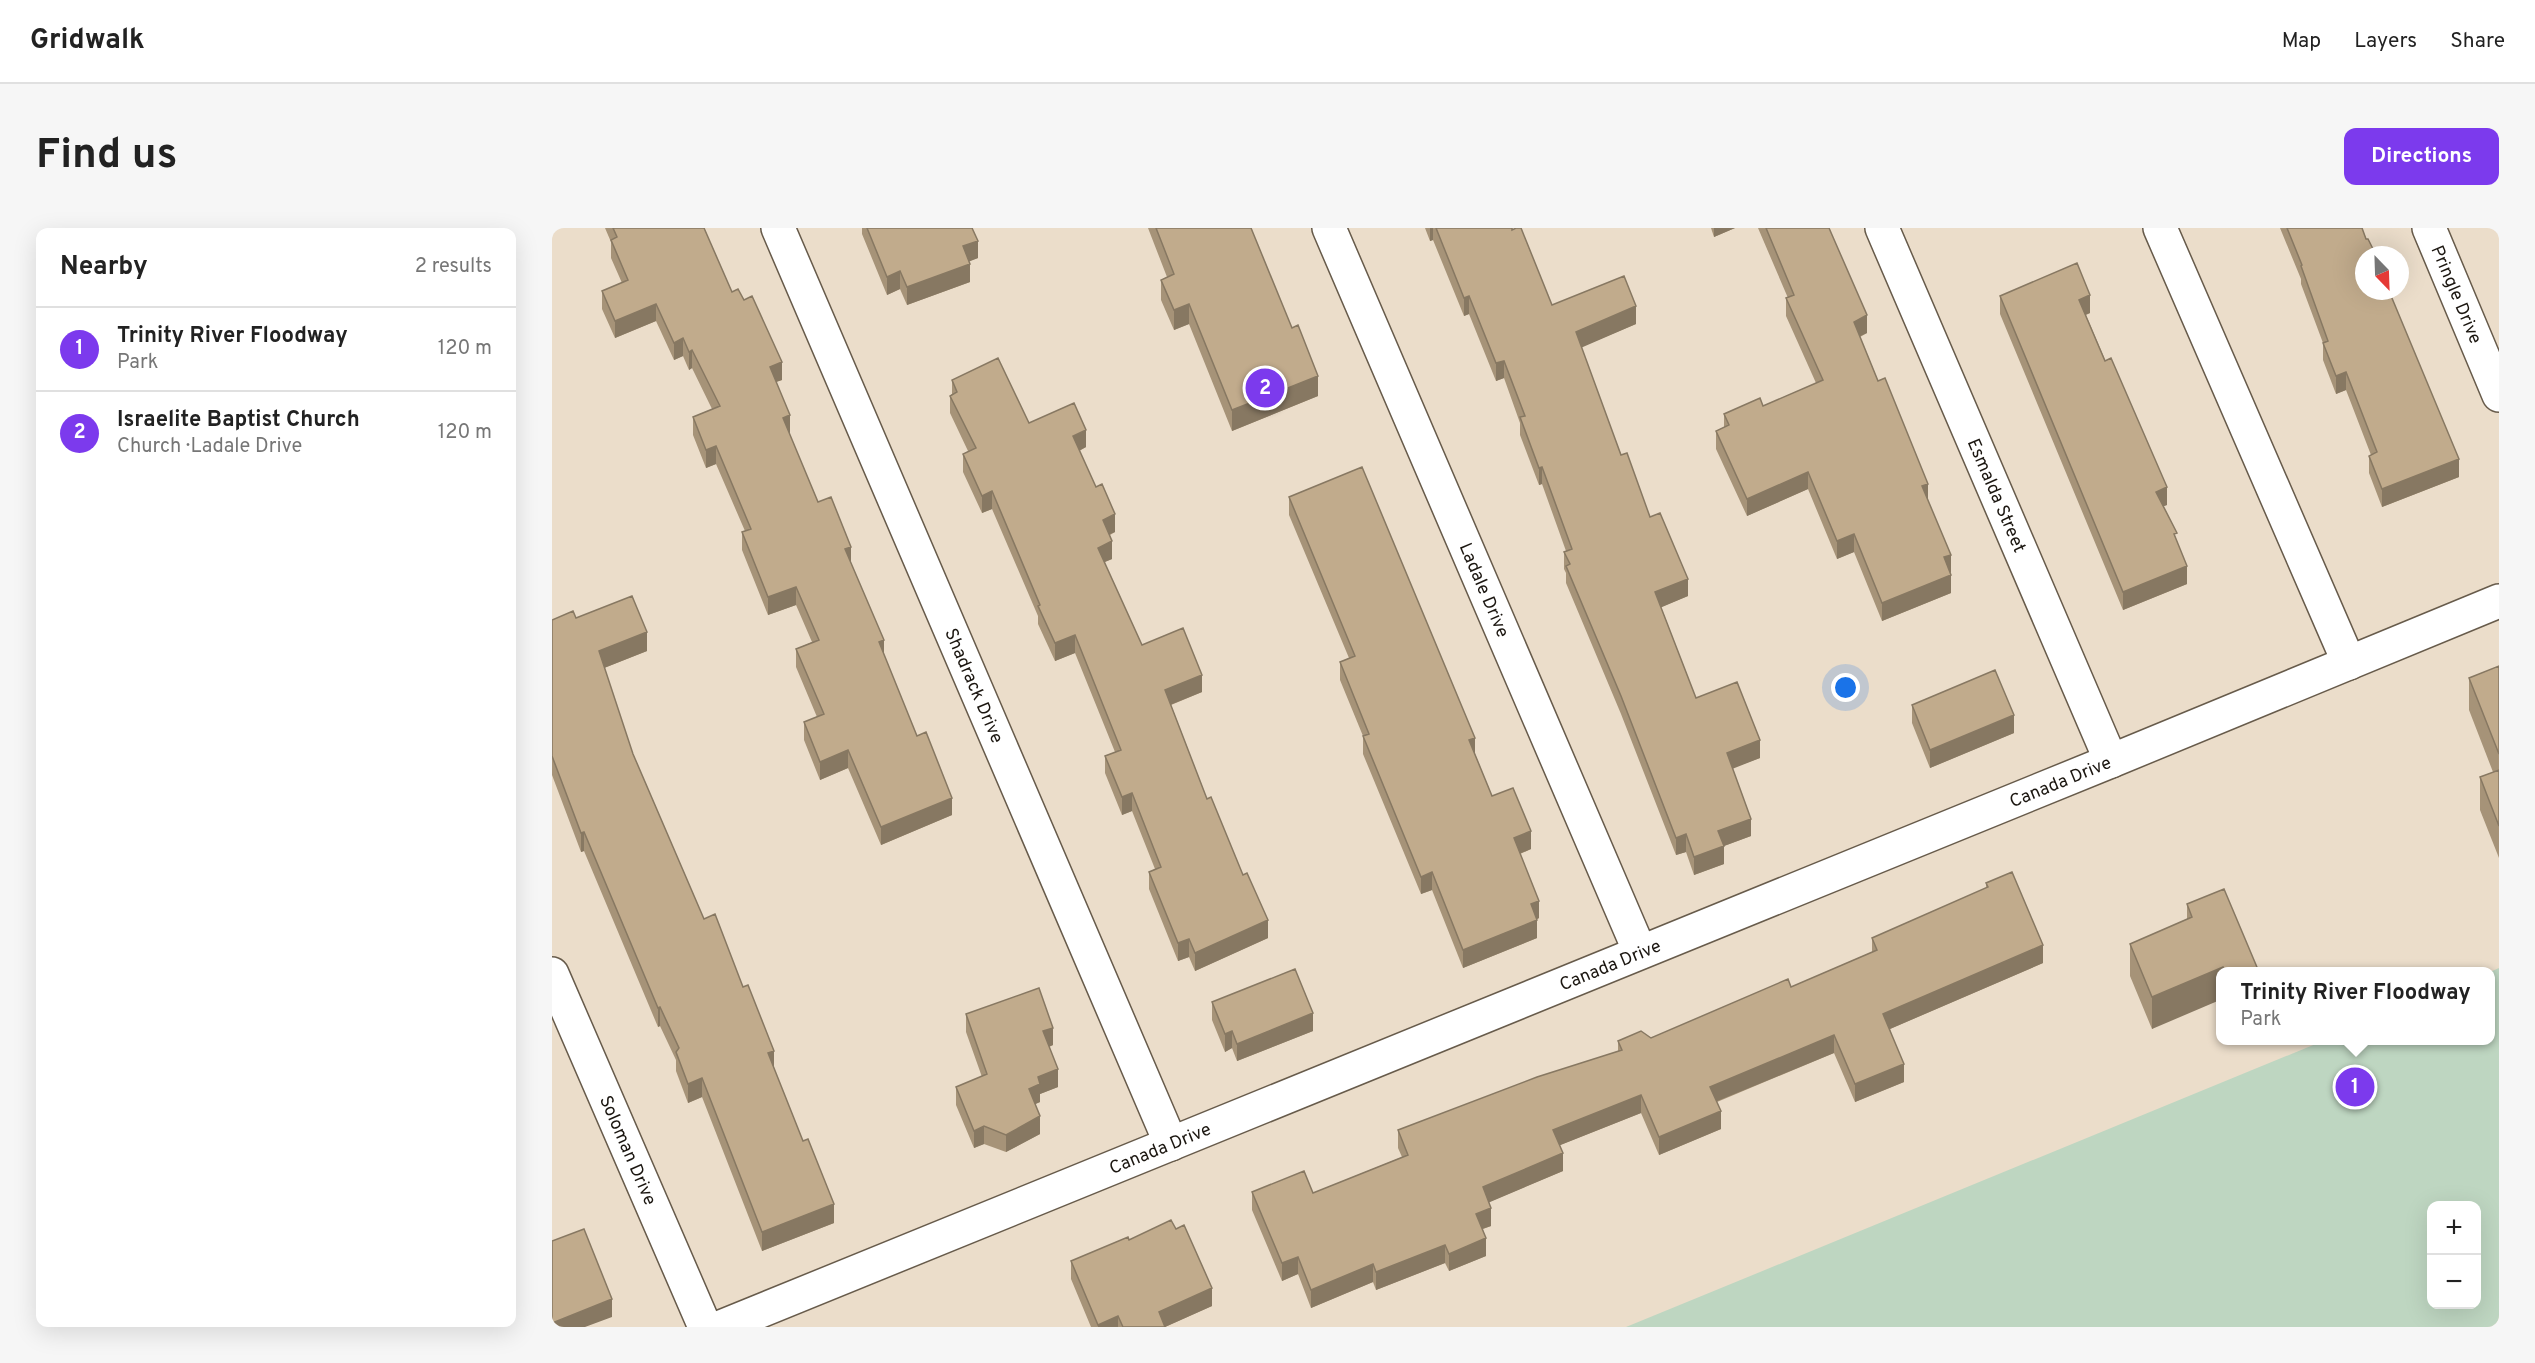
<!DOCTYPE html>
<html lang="en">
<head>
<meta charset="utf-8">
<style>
	body { margin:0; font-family:Overpass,sans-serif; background:#f6f6f6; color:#222 }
	.controls { position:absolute; right:18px; bottom:18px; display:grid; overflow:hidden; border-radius:12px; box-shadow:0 6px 24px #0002 }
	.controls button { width:54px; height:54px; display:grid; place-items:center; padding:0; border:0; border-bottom:2px solid #e0e0e0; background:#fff; color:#222; font:30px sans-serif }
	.compass { position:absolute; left:1803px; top:18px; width:54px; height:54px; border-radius:50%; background:#fff; box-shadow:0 6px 24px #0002; rotate:157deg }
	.you { position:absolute; left:1294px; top:460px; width:21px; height:21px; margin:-15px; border:4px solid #fff; border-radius:50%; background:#1a73e8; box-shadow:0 0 0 9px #1a73e833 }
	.badge { display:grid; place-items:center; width:39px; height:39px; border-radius:50%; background:#7c3aed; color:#fff; font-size:20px; font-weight:700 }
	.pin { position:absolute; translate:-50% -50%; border:3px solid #fff; box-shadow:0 2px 6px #0006 }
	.popup { position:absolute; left:1664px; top:739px; width:279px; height:78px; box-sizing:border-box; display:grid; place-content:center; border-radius:12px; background:#fff; filter:drop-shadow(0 2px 4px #0005); font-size:20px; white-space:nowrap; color:#767676 }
	.popup b { font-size:22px; color:#222 }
	.popup::after { content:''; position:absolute; left:50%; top:100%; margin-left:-12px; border:12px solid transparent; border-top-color:#fff }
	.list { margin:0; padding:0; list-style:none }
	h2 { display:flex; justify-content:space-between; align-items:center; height:78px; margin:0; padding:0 24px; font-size:26px }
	h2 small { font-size:20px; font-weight:400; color:#767676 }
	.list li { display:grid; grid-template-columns:39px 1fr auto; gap:18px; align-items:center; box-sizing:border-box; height:84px; padding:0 24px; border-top:2px solid #e0e0e0 }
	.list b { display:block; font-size:22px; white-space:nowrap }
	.list p { margin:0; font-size:20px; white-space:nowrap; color:#767676 }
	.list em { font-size:20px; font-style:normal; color:#767676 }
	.map { position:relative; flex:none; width:1947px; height:1099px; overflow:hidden; border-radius:12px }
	header { display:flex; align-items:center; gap:36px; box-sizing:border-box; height:84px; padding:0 30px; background:#fff; border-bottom:2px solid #e0e0e0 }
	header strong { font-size:28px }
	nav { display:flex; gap:33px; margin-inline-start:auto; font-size:21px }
	.intro { display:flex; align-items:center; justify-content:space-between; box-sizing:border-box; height:144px; padding:0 36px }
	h1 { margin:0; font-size:42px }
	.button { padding:15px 27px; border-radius:12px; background:#7c3aed; color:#fff; font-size:21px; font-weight:700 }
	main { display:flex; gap:36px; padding:0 36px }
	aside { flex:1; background:#fff; border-radius:12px; box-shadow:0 6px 24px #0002 }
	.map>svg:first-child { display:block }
</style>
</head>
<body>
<header>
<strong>Gridwalk</strong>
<nav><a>Map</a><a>Layers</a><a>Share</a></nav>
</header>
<div class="intro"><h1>Find us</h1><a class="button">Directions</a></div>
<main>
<aside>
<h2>Nearby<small>2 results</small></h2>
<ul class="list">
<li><span class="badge">1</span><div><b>Trinity River Floodway</b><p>Park</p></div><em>120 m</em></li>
<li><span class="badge">2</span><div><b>Israelite Baptist Church</b><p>Church · Ladale Drive</p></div><em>120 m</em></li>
</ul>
</aside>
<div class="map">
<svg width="1947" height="1099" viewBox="0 0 1947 1099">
	<rect width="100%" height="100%" fill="#ebddca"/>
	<!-- green -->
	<path fill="#bed6c1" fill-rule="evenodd" d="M1947,740v359h-873l697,-286 167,-1v-68zM1880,978h44v98h-44z"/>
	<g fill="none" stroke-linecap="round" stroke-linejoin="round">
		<defs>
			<g id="minor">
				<path id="s1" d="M226,0l393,916"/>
				<path id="s2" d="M777,0l311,724"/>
				<path id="s3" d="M1330,0l229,533"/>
				<path d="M1608,0l189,435"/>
				<path id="s4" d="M1877,0l70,167"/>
				<path id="s5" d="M0,746l153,353"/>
				<path id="s6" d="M169,1099l1390,-566 388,-160"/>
			</g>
		</defs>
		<!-- minor casing -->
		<use href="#minor" stroke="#675b4b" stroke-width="36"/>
		<!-- minor -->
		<use href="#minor" stroke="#fff" stroke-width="33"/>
	</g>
	<!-- wall -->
	<path fill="#a69378" d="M53,0h99l28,64 50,88 -6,2 13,51 29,69 33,62 33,92 33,80 35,79 -71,30 -33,-77 -28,12 -16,-40v-18l13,-5 -21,-50v-18l16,-7 -16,-37 -28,10 -26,-65v-18l3,-1 -29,-67 -10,4 -13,-33v-18l19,-8 -20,-41 -3,2 -6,-14 -9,4 -18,-39 -41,17 -13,-29v-18l20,-8 -11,-25v-16z
		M310,0h110l6,30 -9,3 1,21 -63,23 -7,-16 -13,6 -25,-61z
		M596,0h103l67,168 -86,35 -43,-107 -15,6 -13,-30v-20l6,-3z
		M873,0h87l40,77 84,19 -55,23 40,108 67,141 -27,11 35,91 64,60 -28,10 19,68 -27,10v18l-30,11 -8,-23 -10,3 -55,-141 -55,-131v-10l-2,-4v-17l2,-1 -24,-67 -3,1 -19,-50v-12l-16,-45 -8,3 -27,-67 -5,2 -31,-76 -3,1z
		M1159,0h24l-21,9z
		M1206,0h71l38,105 -7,4 68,164 23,71v21l-69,28 -28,-69 -17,7 -29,-70 -61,27 -31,-67v-18l8,-4v-13l39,-8 53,-23 -30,-67v-18h2z
		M1728,0h82l97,249 -77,30 -13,-34v-17l2,-1 -25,-65 -10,4 -13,-34v-17l-22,-59v-5z
		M1448,68l90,17 -4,2 81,190 -4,1 14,35 10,43 -64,26 -123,-296z
		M400,152l77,43 57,24 -7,4 36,81 -5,3 2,24 -8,3 38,83 60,47 -31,13 36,94 61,139 -73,33 -6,-14 -11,4 -29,-72v-17l6,-3 -23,-58 -10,4 -17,-42v-17l10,-4 -40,-99 -20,8 -17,-37v-8l-46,-107 -10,4 -19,-41v-18l5,-3 -18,-38v-17l2,-2z
		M737,269l186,257 17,42 39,53 -11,5 19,64 -2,1v19l-74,30 -31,-78 -11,4 -58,-140v-18l-23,-56v-18l9,-4 -60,-143z
		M24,390l71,33 -43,17 29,86 71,165 70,150 60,154 -72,28 -60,-154 -14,6 -12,-32v-11l-16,-34 -2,1 -74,-176 -3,1 -29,-77v-155z
		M1947,438v192l-19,-48v-33l13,-5 -24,-62v-32z
		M1360,477l102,28 -84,35 -18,-45z
		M1434,655l57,80 -153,66 14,53 -49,20 -21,-49 -117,49 4,27 -62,26 -18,-42 -81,32 3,26 -74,31 2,24 -8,3 3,27 -37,15 -4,-8 -69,27 -3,-8 -62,26 -13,-34 -16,7 -30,-71v-18l61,1 89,-36 -4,-9v-18l220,-79v-10l33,-3 140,-51 81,-35v-14l114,-50z
		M1635,676l72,68h-39l-68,57 -22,-53v-32l57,-24z
		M660,774l101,29 -76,30 -5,-13 -7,4 -13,-32z
		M414,786l87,31 -4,2 9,40 -18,7v8l-5,2 5,30 -34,18 -22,-8 -10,4 -18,-43v-18l26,-10 -16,-45z
		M577,1012l83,66 -47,21h-74l-20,-48v-18z"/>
	<!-- shaded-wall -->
	<path fill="#877862" d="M878,0h3v12l-3,1z
		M1162,0h21l-21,9z
		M426,13v17l-15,6v-18z
		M418,36v18l-63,23v-18z
		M348,43v18l-13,6v-18z
		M1538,67v18l-11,4v-17z
		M917,68v18l-5,2v-18z
		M104,76v17l-41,17v-17z
		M637,76v20l-15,6v-20z
		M1084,78v18l-60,26v-18z
		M1315,87v18l-13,6v-17z
		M131,110v18l-9,4v-17z
		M140,122v18l-3,2v-18z
		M952,133v17l-8,3v-18z
		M230,134v18l-12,4v-17z
		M1794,144v18l-10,4v-18z
		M766,148v20l-86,35v-21z
		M238,187v18l-7,3v-18z
		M534,202v17l-13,7v-18z
		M164,218v18l-10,4v-18z
		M1907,231v18l-77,30v-18z
		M990,239v17l-3,1v-17z
		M1256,244v17l-61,27v-17z
		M1376,256v18l-6,-16z
		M1615,259v18l-11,4v-17z
		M440,263v18l-10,4v-17z
		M563,286v18l-12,5v-17z
		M1302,306v18l-17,7v-18z
		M560,313v18l-14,6v-17z
		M299,319v18l-6,-16z
		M1399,327v17l-7,3v-18z
		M1635,338v18l-64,26v-18z
		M1399,347v18l-69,28v-18z
		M1136,351v17l-33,14v-18z
		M244,359v18l-28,10v-18z
		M95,404v19l-48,19v-19z
		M523,407v18l-20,8v-18z
		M332,412v18l-5,-16z
		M650,447v17l-37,15v-17z
		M1462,487v18l-84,35v-18z
		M923,510v18l-6,-16z
		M1208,512v18l-33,13v-18z
		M296,522v18l-28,12v-18z
		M580,565v18l-10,4v-18z
		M400,570v17l-71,30v-18z
		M1199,591v17l-27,10v18l-30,11v-18l24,-26z
		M979,603v18l-17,7v-18z
		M32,604v19l-3,1v-19z
		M1134,606v18l-10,3v-17z
		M880,644v18l-11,4v-17z
		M987,673v17l-8,4v-18z
		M716,692v18l-73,33v-18z
		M985,692v18l-74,30v-18z
		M637,711v18l-11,4v-18z
		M1491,717v18l-160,69v-18z
		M1671,739v5h-3v28l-68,29v-32z
		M108,779v19l-2,1v-19z
		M761,785v18l-76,30v-17z
		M501,800v17l-10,4v-18z
		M680,803v17l-7,4v-18z
		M1282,807v18l-124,51v-17z
		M222,823v19l-6,-17z
		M1352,836v18l-49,20v-18z
		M506,841v18l-18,7v8l-11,5v-18l9,-12z
		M150,850v19l-14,6v-19z
		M1089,867v18l-88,35v-18z
		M1169,883v18l-62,26v-18z
		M488,888v18l-34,18v-17z
		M432,898v18l-10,4v-17z
		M1011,925v18l-80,34v-18z
		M282,976v19l-72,28v-19z
		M939,980v18l-15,5v-17z
		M934,1010v18l-37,15v-17z
		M893,1017v18l-69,27v-18z
		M746,1029v17l-16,7v-18z
		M821,1036v18l-62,26v-18z
		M660,1060v18l-47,21 -6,-15z
		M60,1071v18l-27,10h-33v-4z
		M566,1088v11h-20v-2z"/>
	<!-- building -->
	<path fill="#c1ab8c" stroke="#877862" stroke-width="1.5" d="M61,0h91l28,64 6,-3 6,11 8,-4 30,66 -12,5 20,48 -7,3 35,84 13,-5 20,50 -6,2 39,91 -5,2 38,94 9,-4 26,66 -71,29 -33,-77 -28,12 -16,-40 20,-8 -28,-65 23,-9 -23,-53 -28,10 -26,-65 9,-3 -35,-83 -10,4 -13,-33 27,-11 -28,-56 -3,2 -6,-14 -9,5 -18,-39 -41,17 -13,-30 26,-11 -17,-40 6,-3z
		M315,0h105l6,13 -15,5 7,18 -63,23 -7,-16 -13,6z
		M604,0h95l41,100 6,-3 20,51 -86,34 -43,-106 -15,6 -13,-30 13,-6z
		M884,0h76v2l4,-2h5l31,77 72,-29 12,30 -60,26 45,123 6,-2 23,64 10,-4 28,66 -33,13 41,106 41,-16 23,58 -33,13 24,66 -33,12 6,15 -30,11 -8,-23 -10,4 -55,-142 -55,-130 4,-2 -6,-12 8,-3 -30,-82 -3,1 -19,-51 5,-1 -21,-55 -8,2 -27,-67 -5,2z
		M1214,0h63l38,87 -13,7 24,59 7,-3 43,106 -6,2 29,69 -7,2 7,18 -69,28 -28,-69 -17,7 -29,-69 -61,27 -31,-68 13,-6 -5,-11 36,-16 3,8 60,-26 -37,-82 8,-3z
		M1735,0h75l4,11h2l8,16h-12v36h25l70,168 -77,30 -13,-33 8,-4 -31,-80 -10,4 -13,-33 5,-2 -27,-75 1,-1z
		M1525,35l13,32 -11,5 26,61 6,-3 56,129 -11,5 21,41 -3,1 13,32 -64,26 -123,-296z
		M446,130l31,65 45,-20 12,27 -13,6 23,51 6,-3 13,30 -12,6 9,21 -14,7 44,97 41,-17 19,47 -37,15 42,109 4,-2 32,78 4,-2 21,47 -73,33 -6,-14 -11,4 -29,-71 12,-5 -29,-74 -10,4 -17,-41 16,-6 -46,-115 -20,8 -17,-37 2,-1 -48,-114 -10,5 -19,-42 13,-6 -26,-52 7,-4 -5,-12z
		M810,239l113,271 -6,2 23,56 21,-8 18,43 -17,7 25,63 -8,3 6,16 -74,30 -31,-78 -11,5 -58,-141 6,-2 -29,-72 15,-6 -66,-159z
		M80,368l15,36 -48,19 34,103 71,165 11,-5 28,73 5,-2 26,66 -6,2 35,88 5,-2 26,65 -72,28 -60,-154 -14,6 -12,-32 3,-4 -19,-41 -2,1 -74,-176 -3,1 -29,-77v-136l21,-9 3,7z
		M1947,438v88l-30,-76z
		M1443,442l19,45 -84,35 -18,-45z
		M1947,542v56l-19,-49z
		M1460,644l31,73 -160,69 21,50 -49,20 -21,-49 -124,52 11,24 -62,26 -18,-42 -88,35 10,23 -80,34 8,21 -15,6 10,24 -37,16 -4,-9 -69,27 -3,-8 -62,26 -13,-33 -16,6 -30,-71 52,-21 9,22 95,-38 -10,-25 139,-53 85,-27 -4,-9 23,-10 10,7 137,-59 3,8 86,-37 -5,-12 116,-51 -2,-4z
		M1672,661l35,83h-34l-2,-5 -71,30 -22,-53 62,-27 -5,-13z
		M743,741l18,44 -76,31 -5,-13 -7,3 -13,-32z
		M487,760l14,40 -10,3 15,38 -20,8 2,7 -11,5 11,27 -34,19 -22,-9 -10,5 -18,-44 31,-13 -21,-60z
		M619,992l5,9 8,-4 28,63 -53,24 6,15h-42l-5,-11 -20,9 -27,-64 57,-24 1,3z
		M32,1001l28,70 -60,24v-82z"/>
	<g text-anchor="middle" stroke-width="4.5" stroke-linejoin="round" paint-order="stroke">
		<!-- street labels -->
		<g font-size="18" fill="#1b1610" stroke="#ebddca">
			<text dy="6" stroke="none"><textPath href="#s4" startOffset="72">Pringle Drive</textPath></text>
			<text dy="6" stroke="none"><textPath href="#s3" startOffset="291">Esmalda Street</textPath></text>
			<text dy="6" stroke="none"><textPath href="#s2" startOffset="394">Ladale Drive</textPath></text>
			<text dy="6" stroke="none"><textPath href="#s1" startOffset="498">Shadrack Drive</textPath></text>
			<text dy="6" stroke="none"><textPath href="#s6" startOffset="1446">Canada Drive</textPath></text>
			<text dy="6" stroke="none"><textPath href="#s6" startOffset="960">Canada Drive</textPath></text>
			<text dy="6" stroke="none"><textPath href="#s6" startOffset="474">Canada Drive</textPath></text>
			<text dy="6" stroke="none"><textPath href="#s5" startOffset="192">Soloman Drive</textPath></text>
		</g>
	</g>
</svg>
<div class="controls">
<button>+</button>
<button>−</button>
</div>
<svg class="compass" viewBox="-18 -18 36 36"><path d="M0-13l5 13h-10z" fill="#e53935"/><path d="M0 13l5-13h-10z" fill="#767676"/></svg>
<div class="you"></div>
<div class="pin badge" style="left:1803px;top:859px">1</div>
<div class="popup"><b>Trinity River Floodway</b>Park</div>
<div class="pin badge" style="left:713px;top:160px">2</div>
</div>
</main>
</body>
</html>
